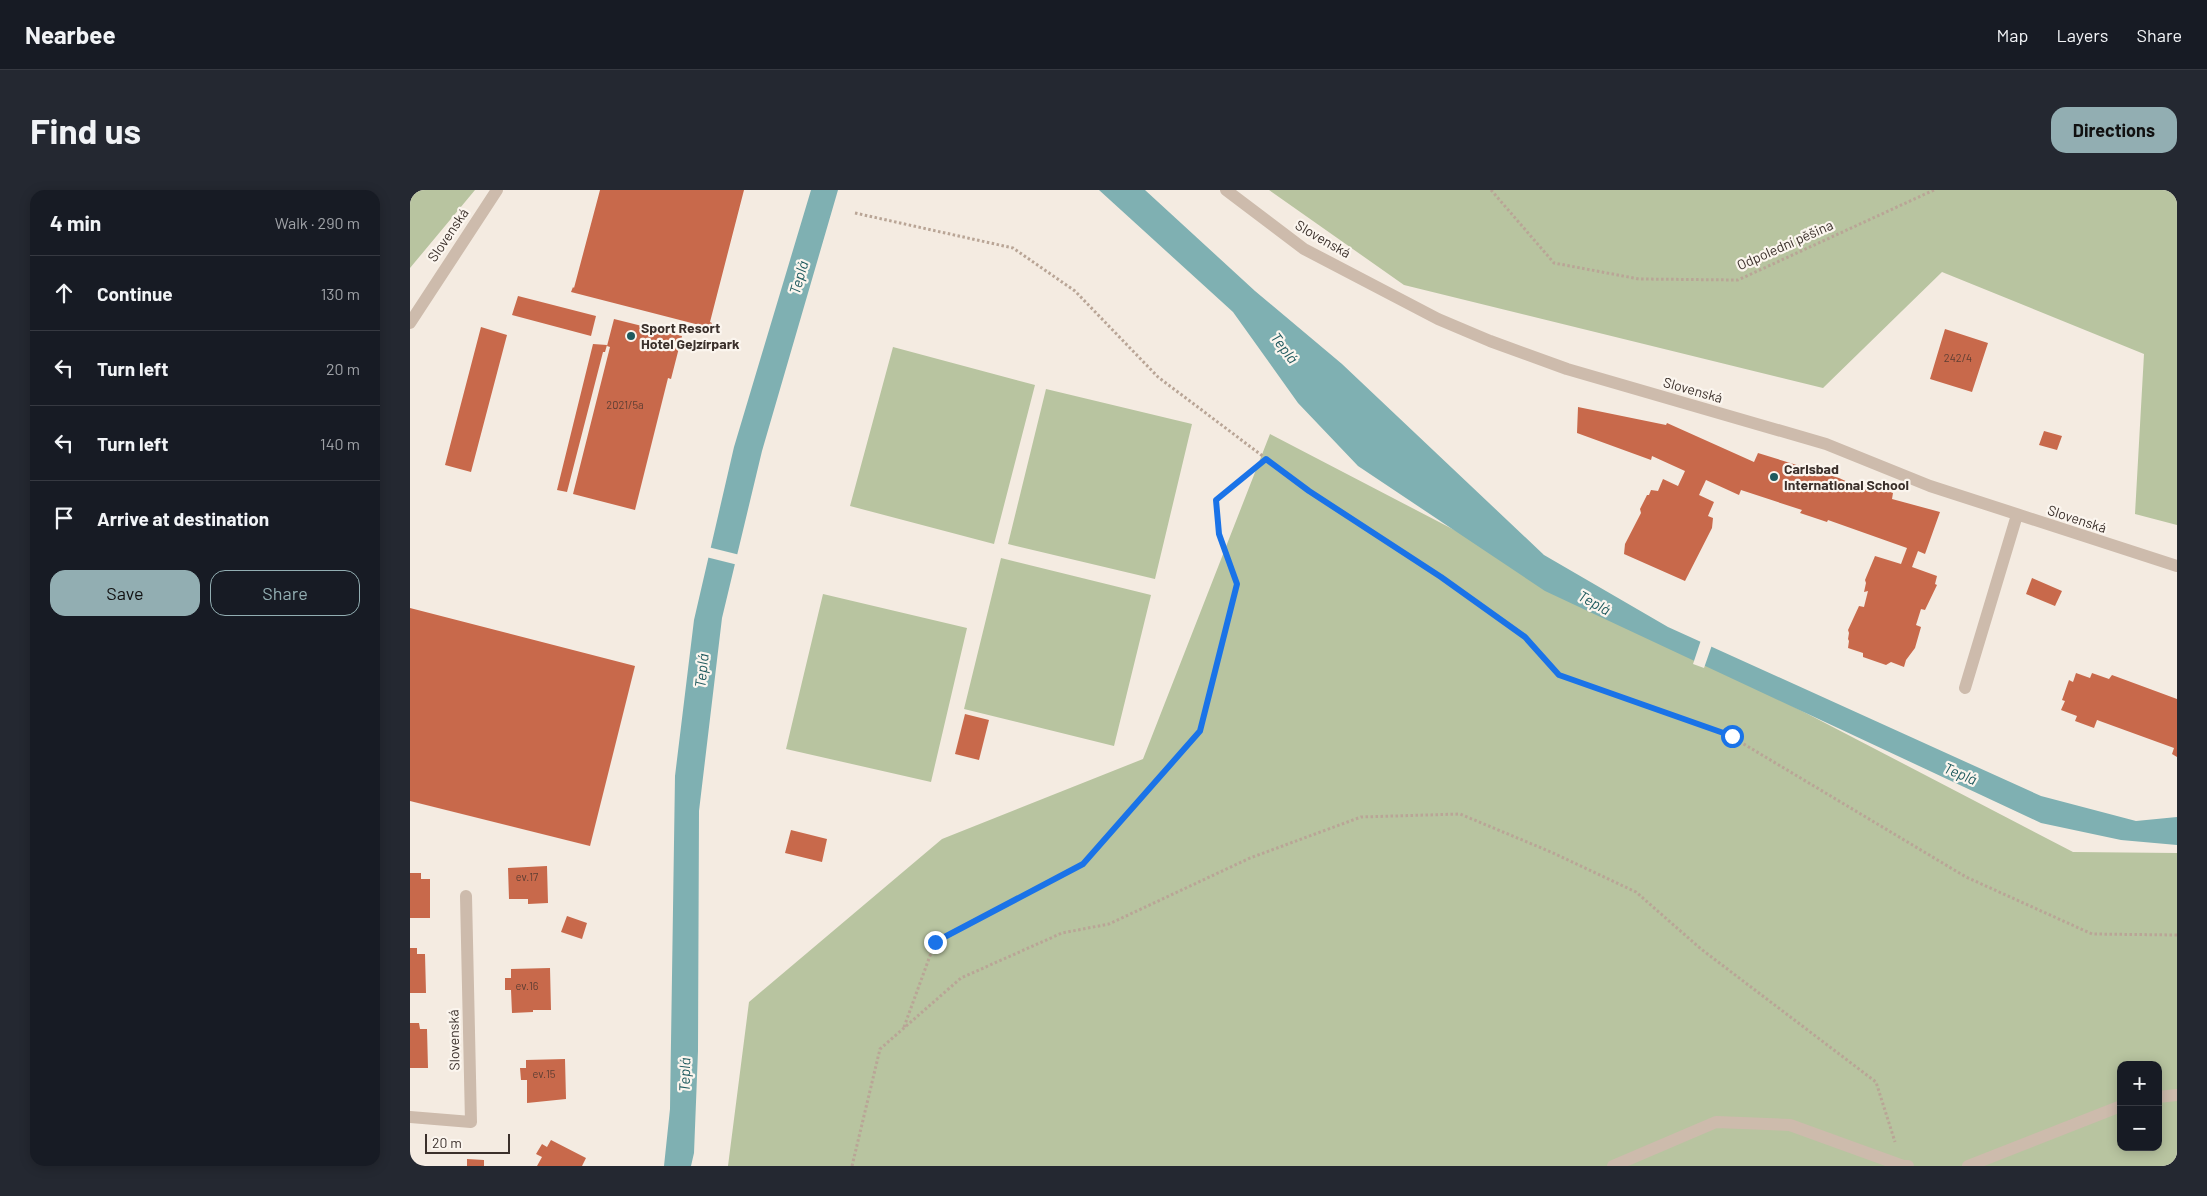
<!DOCTYPE html>
<html lang="en">
<head>
<meta charset="utf-8">
<style>
	body { margin:0; font-family:Barlow,sans-serif; background:#242831; color:#f1f3f6 }
	.controls { position:absolute; right:15px; bottom:15px; display:grid; overflow:hidden; border-radius:10px; box-shadow:0 2px 12px #0003 }
	.controls button { width:45px; height:45px; display:grid; place-items:center; padding:0; border:0; border-bottom:1px solid #363941; background:#171b24; color:#f1f3f6; font:25px sans-serif }
	.scale { position:absolute; left:15px; bottom:12px; width:85px; box-sizing:border-box; padding-left:5px; border:2px solid #3b302b; border-top:0; font-size:14px; line-height:18px; white-space:nowrap; color:#3b302b; -webkit-text-stroke:4px #fbf5ee; paint-order:stroke }
	.stop { position:absolute; width:15px; height:15px; margin:-11px; border:4px solid #1a73e8; border-radius:50%; background:#fff }
	.stop.end { background:#1a73e8; border-color:#fff; box-shadow:0 1px 5px #0008 }
	.list { margin:0; padding:0; list-style:none }
	h2 { display:flex; justify-content:space-between; align-items:center; height:65px; margin:0; padding:0 20px; font-size:21px }
	h2 small { font-size:16px; font-weight:400; color:#9ea1a6 }
	.list li { display:grid; grid-template-columns:32px 1fr auto; gap:15px; align-items:center; box-sizing:border-box; height:75px; padding:0 20px; border-top:1px solid #363941 }
	.list b { display:block; font-size:19px; white-space:nowrap }
	.list em { font-size:16px; font-style:normal; color:#9ea1a6 }
	.actions { display:flex; gap:10px; padding:15px 20px }
	.actions a { flex:1; padding:11px 0; border:1px solid #92aeb2; border-radius:15px; text-align:center; font-size:18px; color:#92aeb2 }
	.actions .main { background:#92aeb2; color:#111 }
	.icon { flex:none; width:28px; height:28px; fill:none; stroke:currentColor; stroke-width:2; stroke-linecap:round; stroke-linejoin:round }
	.map { position:relative; flex:none; width:1767px; height:976px; overflow:hidden; border-radius:15px }
	header { display:flex; align-items:center; gap:30px; box-sizing:border-box; height:70px; padding:0 25px; background:#171b24; border-bottom:1px solid #363941 }
	header strong { font-size:24px }
	nav { display:flex; gap:28px; margin-inline-start:auto; font-size:18px }
	.intro { display:flex; align-items:center; justify-content:space-between; box-sizing:border-box; height:120px; padding:0 30px }
	h1 { margin:0; font-size:35px }
	.button { padding:12px 22px; border-radius:15px; background:#92aeb2; color:#111; font-size:18px; font-weight:700 }
	main { display:flex; gap:30px; padding:0 30px }
	aside { flex:1; background:#171b24; border-radius:15px; box-shadow:0 2px 12px #0003 }
	.map>svg:first-child { display:block }
</style>
</head>
<body>
<header>
<strong>Nearbee</strong>
<nav><a>Map</a><a>Layers</a><a>Share</a></nav>
</header>
<div class="intro"><h1>Find us</h1><a class="button">Directions</a></div>
<main>
<aside>
<h2>4 min<small>Walk · 290 m</small></h2>
<ul class="list">
<li><svg class="icon" aria-label="ahead" viewBox="0 0 24 24"><path d="M12 20V5M6 11l6-6 6 6"/></svg><div><b>Continue</b></div><em>130 m</em></li>
<li><svg class="icon" aria-label="left" viewBox="0 0 24 24"><path d="M17 20v-9H6M10 6l-5 5 5 5"/></svg><div><b>Turn left</b></div><em>20 m</em></li>
<li><svg class="icon" aria-label="left" viewBox="0 0 24 24"><path d="M17 20v-9H6M10 6l-5 5 5 5"/></svg><div><b>Turn left</b></div><em>140 m</em></li>
<li><svg class="icon" aria-label="arrive" viewBox="0 0 24 24"><path d="M6 21V4h12l-3 4 3 4H6"/></svg><div><b>Arrive at destination</b></div></li>
</ul>
<div class="actions"><a class="main">Save</a><a>Share</a></div>
</aside>
<div class="map">
<svg width="1767" height="976" viewBox="0 0 1767 976">
	<rect width="100%" height="100%" fill="#f4ebe1"/>
	<!-- green -->
	<path fill="#b8c4a0" fill-rule="evenodd" d="M0,0h65l-65,78z
		M859,0h908v335l-42,-11 9,-160 -202,-82 -119,116 -419,-103z
		M483,157l142,38 -41,159 -144,-38z
		M636,199l146,35 -37,155 -147,-35z
		M860,244l803,418 104,1v313h-1449l21,-164 193,-163 201,-80zM1711,875h37v82h-37z
		M591,368l150,37 -37,151 -150,-37z
		M413,404l144,34 -36,154 -145,-33z"/>
	<!-- water -->
	<path fill="#7fb0b2" d="M401,0h27l-76,261 -40,167 -23,193 -1,240 -4,102 -3,13h-27l6,-57 5,-333 19,-156 40,-173z
		M689,0h46l110,101 87,73 202,191 124,72 373,169 95,25 41,-4v28l-56,-5 -80,-17 -496,-232 -187,-125 -60,-63 -65,-91z"/>
	<!-- pier -->
	<path fill="#f4ebe1" d="M298,357l32,8 -2,10 -32,-8z
		M1291,450l11,5 -8,23 -11,-4z"/>
	<!-- building -->
	<path fill="#c8694b" d="M190,0h144l-34,132 2,1 -1,5 -140,-36 2,-5 1,1z
		M108,106l78,20 -5,20 -79,-21z
		M204,129l68,17 -11,43 -3,-1 -33,132 -62,-16 37,-147 -3,-1z
		M71,137l26,8 -36,137 -26,-7z
		M1535,139l43,14 -16,49 -42,-13z
		M183,154l14,1 -2,7h-2l-36,140 -10,-2z
		M1168,217l88,18 1,-2 87,39 4,-9 81,25 22,10 2,-5 30,10 -1,6 48,13 -15,42 -7,-3 -6,16 25,9 -2,8 2,1 -12,25 -4,-1 -5,16 5,2 -6,21 -9,12 -2,7 -13,-5 -5,3 -23,-8v-4l-15,-5 1,-7 -1,-2 1,-6 -1,-3 11,-24 5,1 4,-16 -4,1 2,-9 -1,-3 10,-24 26,8 6,-16 -79,-28 -1,2 -27,-9 2,-3 -61,-20 -2,5 -33,-15 -7,15 15,7 -6,14 5,2 -1,10 -27,53 -61,-27 1,-10 16,-31 -1,-4 7,-14h2l2,-5 7,1 5,-12 15,7 7,-15 -33,-15 -1,4 -74,-27z
		M1634,241l18,5 -5,14 -18,-5z
		M1622,388l30,13 -7,15 -29,-12z
		M0,418l225,58 -45,180 -180,-45z
		M1666,483l14,5 2,-5 17,6 3,-4 65,24v58l-5,-3 2,-6 -77,-28 -3,8 -19,-7 2,-5 -16,-6 4,-9 -3,-1 7,-20 4,2z
		M555,524l24,6 -10,40 -24,-6z
		M381,640l36,9 -5,23 -37,-9z
		M137,676l1,37 -20,1v-5h-19l-1,-31z
		M0,683h11v6h9v39h-20z
		M157,726l20,7 -5,16 -21,-7z
		M0,758h7v6h8l1,39h-16z
		M140,778l1,42h-18v2l-21,1 -1,-23h-6v-12h6v-9z
		M0,833h9l1,6h7l1,39h-18z
		M155,869l1,40 -39,4v-23h-6l-1,-12h6v-8z
		M141,950l35,18 -4,8h-45l5,-9 -6,-3 6,-10 5,3z
		M57,969l17,1v6h-17z"/>
	<g fill="none" stroke-linecap="round" stroke-linejoin="round">
		<!-- path -->
		<path stroke="#b9a596" stroke-width="3" stroke-dasharray="2.5 2.5" stroke-linecap="butt" d="M1081,0l63,73 85,16 99,1 196,-90
			M445,23l158,35 62,43 83,86 151,114 132,86 84,60 34,38 173,62 234,140 126,57 85,1
			M494,837l31,-85 148,-77 117,-134 37,-147 -18,-51 -3,-34 50,-40
			M442,976l28,-117 81,-71 101,-45 47,-9 141,-66 111,-41 99,-3 91,38 85,40 65,57 175,133 19,60"/>
		<!-- minor -->
		<path stroke="#cdbbac" stroke-width="12" d="M816,0l78,59 134,70 52,22 77,28 259,75 104,42 247,80
			M0,133l87,-133
			M1555,498l52,-173
			M1748,907l19,-2
			M0,927l61,5 -5,-226
			M1203,976l103,-44 74,3 113,41h5
			M1558,976l153,-60"/>
	</g>
	<g fill="none" stroke-linecap="round" stroke-linejoin="round">
		<!-- route -->
		<path stroke="#1a73e8" stroke-width="6" d="M525,752l148,-78 117,-133 37,-147 -18,-50 -3,-34 50,-41 43,32 132,86 84,60 34,38 173,61"/>
	</g>
	<!-- markers -->
	<g fill="#1f5a5e" stroke="#fbf5ee" stroke-width="2">
		<circle cx="221" cy="146" r="5"/>
		<circle cx="1364" cy="287" r="5"/>
	</g>
	<g text-anchor="middle" stroke-width="4.5" stroke-linejoin="round" paint-order="stroke">
		<!-- number labels -->
		<g font-size="11" fill="#5e3e33">
			<text x="1548" y="172">242/4</text>
			<text x="215" y="219">2021/5a</text>
			<text x="117" y="691">ev.17</text>
			<text x="117" y="800">ev.16</text>
			<text x="134" y="888">ev.15</text>
		</g>
		<!-- street labels -->
		<g font-size="14" fill="#3b302b" stroke="#fbf5ee">
			<text transform="translate(38 45) rotate(-56)" y="5">Slovenská</text>
			<text transform="translate(913 49) rotate(30)" y="5">Slovenská</text>
			<text transform="translate(1375 55) rotate(-24)" y="5">Odpolední pěšina</text>
			<text transform="translate(1283 200) rotate(16)" y="5">Slovenská</text>
			<text transform="translate(1667 329) rotate(18)" y="5">Slovenská</text>
			<text transform="translate(44 850) rotate(-91)" y="5">Slovenská</text>
		</g>
		<!-- poi labels -->
		<g font-size="14" font-weight="bold" fill="#3b302b" stroke="#fbf5ee" text-anchor="start">
			<text x="231" y="143">Sport Resort<tspan x="231" dy="16">Hotel Gejzírpark</tspan></text>
			<text x="1374" y="284">Carlsbad<tspan x="1374" dy="16">International School</tspan></text>
		</g>
		<!-- water labels -->
		<g font-size="15" font-style="italic" fill="#1f5a5e" stroke="#fbf5ee">
			<text transform="translate(389 88) rotate(-74)" y="5">Teplá</text>
			<text transform="translate(874 158) rotate(53)" y="5">Teplá</text>
			<text transform="translate(1184 413) rotate(29)" y="5">Teplá</text>
			<text transform="translate(292 481) rotate(-84)" y="5">Teplá</text>
			<text transform="translate(1550 584) rotate(23)" y="5">Teplá</text>
			<text transform="translate(275 885) rotate(-89)" y="5">Teplá</text>
		</g>
	</g>
</svg>
<div class="controls">
<button>+</button>
<button>−</button>
</div>
<div class="scale">20 m</div>
<div class="stop" style="left:1322px;top:546px"></div>
<div class="stop end" style="left:525px;top:752px"></div>
</div>
</main>
</body>
</html>
